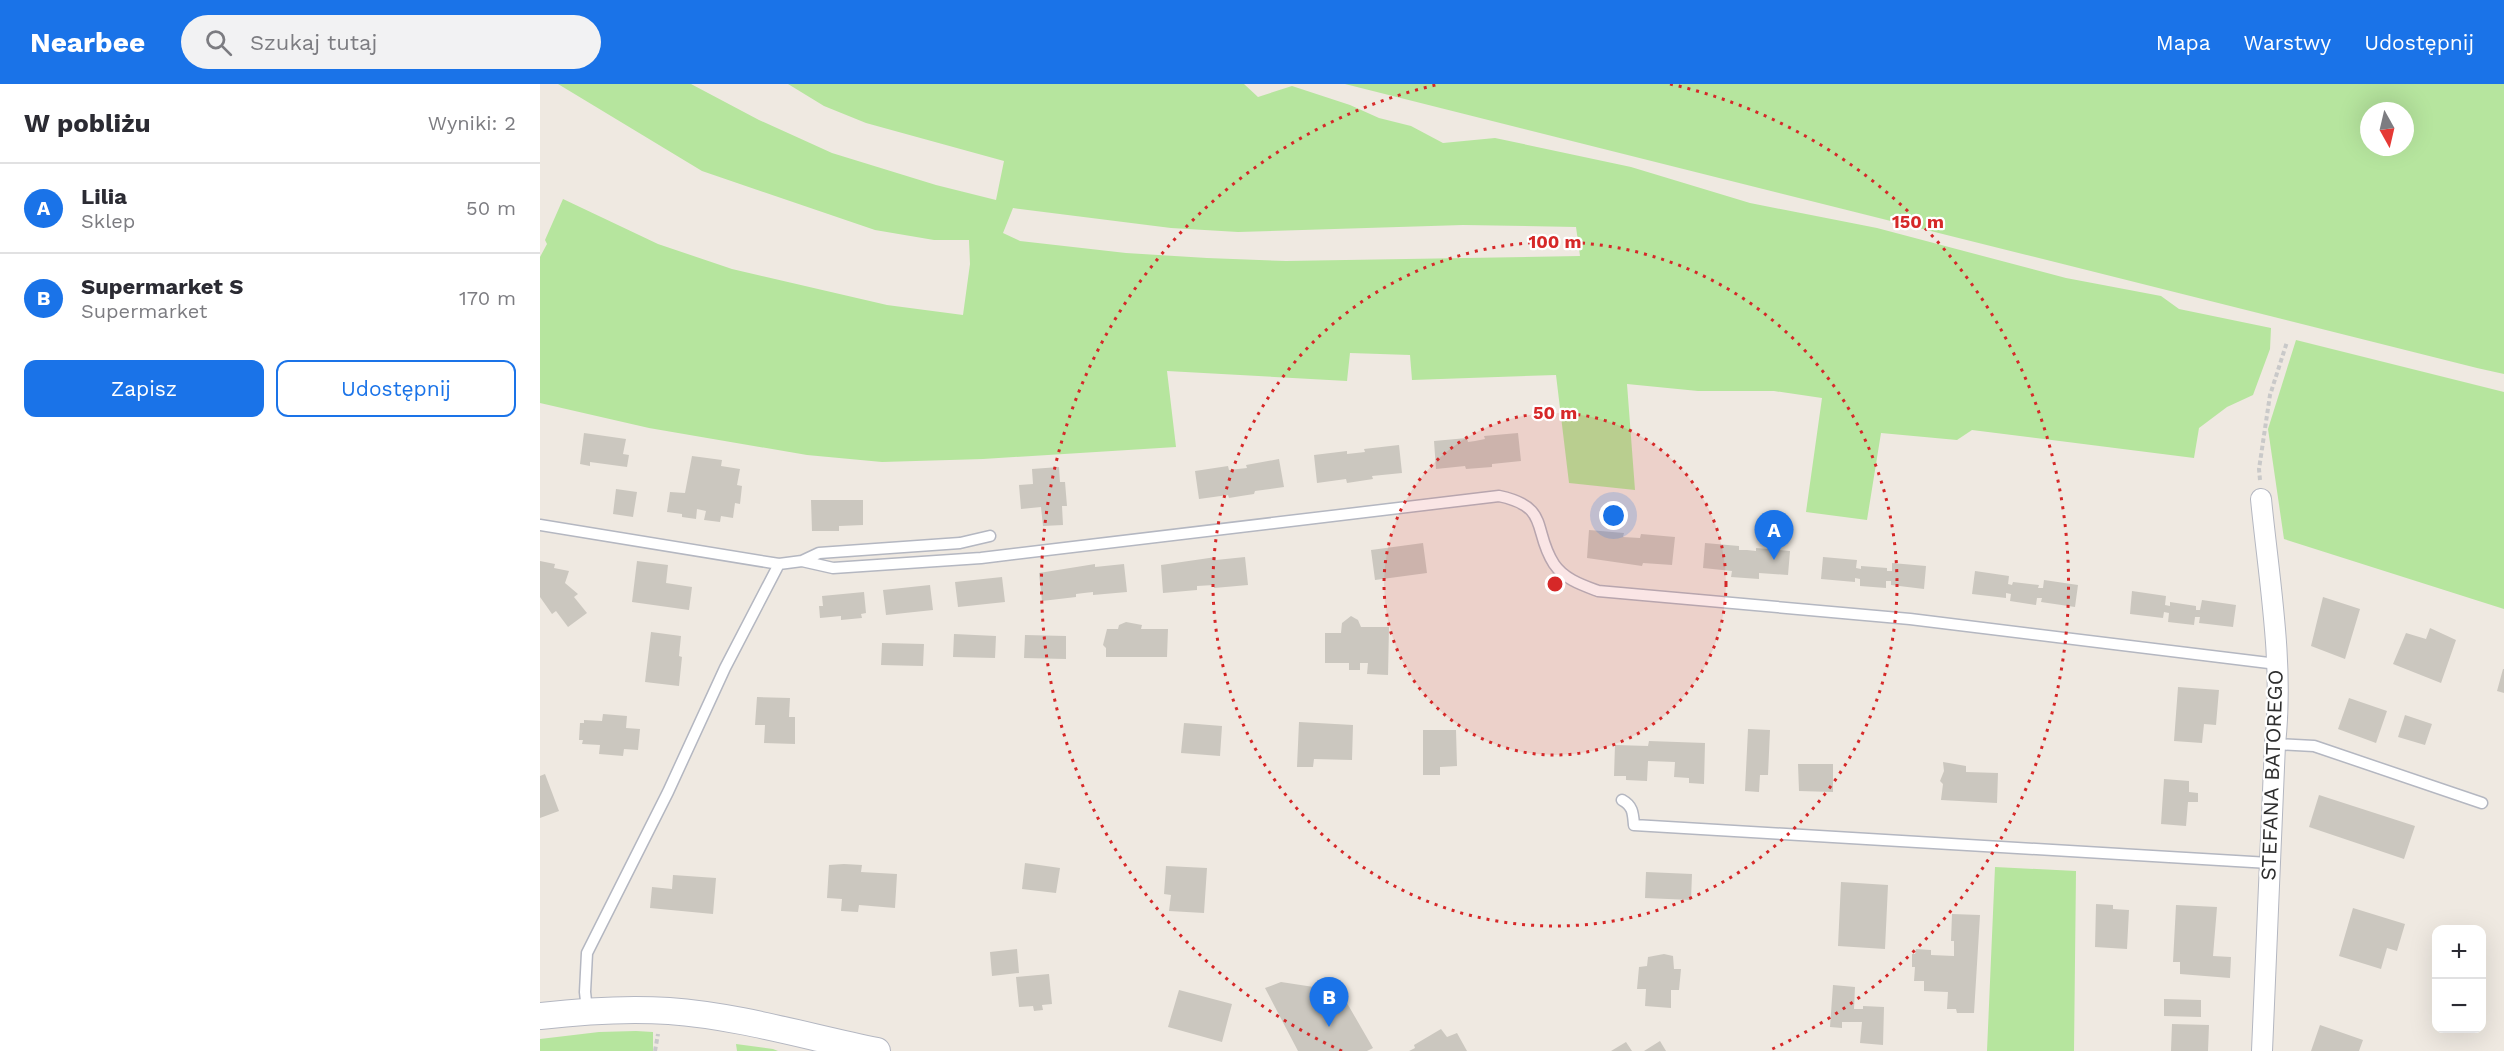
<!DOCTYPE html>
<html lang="pl">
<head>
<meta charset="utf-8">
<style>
	body { margin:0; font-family:"Work Sans",sans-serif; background:#f2f2f3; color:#2b2b33 }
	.controls { position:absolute; right:18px; bottom:18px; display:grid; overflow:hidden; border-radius:12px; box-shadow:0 6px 24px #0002 }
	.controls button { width:54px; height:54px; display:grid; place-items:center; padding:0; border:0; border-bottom:2px solid #e1e1e2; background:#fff; color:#2b2b33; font:30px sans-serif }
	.compass { position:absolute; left:1820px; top:18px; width:54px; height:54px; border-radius:50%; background:#fff; box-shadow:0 6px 24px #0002; rotate:172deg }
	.you { position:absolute; left:1074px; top:432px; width:21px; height:21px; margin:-15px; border:4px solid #fff; border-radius:50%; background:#1a73e8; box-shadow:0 0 0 9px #1a73e833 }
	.badge { display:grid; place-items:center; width:39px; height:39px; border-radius:50%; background:#1a73e8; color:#fff; font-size:20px; font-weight:700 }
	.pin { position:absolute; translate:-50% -50px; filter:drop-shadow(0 2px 3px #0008) }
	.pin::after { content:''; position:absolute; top:32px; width:21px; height:18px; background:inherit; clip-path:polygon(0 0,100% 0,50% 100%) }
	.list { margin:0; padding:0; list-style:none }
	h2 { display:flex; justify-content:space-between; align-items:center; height:78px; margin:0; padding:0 24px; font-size:26px }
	h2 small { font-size:20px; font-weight:400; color:#7c7c81 }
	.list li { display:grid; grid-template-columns:39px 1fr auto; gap:18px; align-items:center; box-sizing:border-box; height:90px; padding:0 24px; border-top:2px solid #e1e1e2 }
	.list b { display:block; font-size:22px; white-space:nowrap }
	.list p { margin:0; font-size:20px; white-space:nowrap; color:#7c7c81 }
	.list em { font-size:20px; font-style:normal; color:#7c7c81 }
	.actions { display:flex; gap:12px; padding:18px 24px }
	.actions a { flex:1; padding:14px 0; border:2px solid #1a73e8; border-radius:12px; text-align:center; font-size:21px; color:#1a73e8 }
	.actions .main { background:#1a73e8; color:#fff }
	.icon { flex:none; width:33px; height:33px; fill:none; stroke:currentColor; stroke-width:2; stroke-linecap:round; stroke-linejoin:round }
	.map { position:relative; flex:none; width:1964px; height:967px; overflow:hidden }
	header { display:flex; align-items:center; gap:36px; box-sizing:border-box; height:84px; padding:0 30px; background:#1a73e8; color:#fff }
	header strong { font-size:28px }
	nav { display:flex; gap:33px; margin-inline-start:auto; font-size:21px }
	.search { width:420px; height:54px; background:#f2f2f3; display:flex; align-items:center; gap:15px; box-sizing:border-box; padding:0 21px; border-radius:33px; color:#7c7c81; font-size:22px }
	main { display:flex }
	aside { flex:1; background:#fff }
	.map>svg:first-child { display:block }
</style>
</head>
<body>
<header>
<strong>Nearbee</strong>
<div class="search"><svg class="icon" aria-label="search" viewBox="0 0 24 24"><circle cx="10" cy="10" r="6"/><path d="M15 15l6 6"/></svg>Szukaj tutaj</div>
<nav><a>Mapa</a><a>Warstwy</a><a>Udostępnij</a></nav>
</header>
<main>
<aside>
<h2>W pobliżu<small>Wyniki: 2</small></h2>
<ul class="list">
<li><span class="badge">A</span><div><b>Lilia</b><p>Sklep</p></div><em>50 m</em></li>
<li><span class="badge">B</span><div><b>Supermarket S</b><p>Supermarket</p></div><em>170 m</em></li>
</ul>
<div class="actions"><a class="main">Zapisz</a><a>Udostępnij</a></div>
</aside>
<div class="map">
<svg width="1964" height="967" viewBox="0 0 1964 967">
	<rect width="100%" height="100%" fill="#efe9e1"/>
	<!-- green -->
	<path fill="#b6e59e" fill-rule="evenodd" d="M18,0h133l68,36 73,33 104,32 60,15 8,-39 -138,-38 -42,-17 -36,-22h456l14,13 34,-11 58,19 29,13 32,8 32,17 52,-5 136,29 119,36 127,25 189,50 95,18 18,13 92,19 -1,21 -17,46 -26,12 -28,21 -5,30 -222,-28 -15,10 -76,-7 -14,87 -61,-8 16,-114 -48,-7h-76l-71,-7 8,106 -66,-7 -13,-108 -144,5 -2,-25 -60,-2 -3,28 -180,-10 9,76 -193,12 -101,3 -75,-7 -158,-27 -109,-25v-146l7,-13 -2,-4 18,-41 95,45 74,25 155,36 76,10 7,-51 -1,-24h-35l-59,-10 -173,-59zM473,124l158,20 67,4 225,-7 113,2 4,29 -294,5 -79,-3 -81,-5 -106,-12 -17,-8z
		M805,0h1159v290l-27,-6zM1829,27h36v36h-36z
		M1756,256l208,52v217l-220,-70 -16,-110z
		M1455,783l81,4 -2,180h-87z
		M96,947l17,1v19h-113v-12l59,-7z
		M196,960l37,5 5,2h-41z"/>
	<!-- building -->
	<path fill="#cbc7bf" d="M44,349l42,6 -3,15 6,1 -2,12 -37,-5v4l-10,-2z
		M978,349l3,28 -29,3v3l-26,2 -1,-3 -29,3 -2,-28 33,-3 1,4 7,-1 10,-2 -1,-3z
		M859,361l3,28 -30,3 1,3 -26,4 -1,-4 -29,4 -3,-28 33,-4v3l18,-2 -1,-3z
		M152,372l30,4 -1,6 19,3 -3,16 5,1 -2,18 -5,-1 -2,15 -12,-2 -1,6 -16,-2 2,-9 -9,-2 -1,10 -14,-2v-3l-15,-2 3,-20 15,1z
		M739,375l5,28 -29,4 -1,3 -13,2 -12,2 -1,-3 -29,4 -4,-28 33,-5 1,4 18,-2 -1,-3z
		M519,383l1,15h5l2,24h-5l1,19 -20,1 -2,-19 -20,2 -2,-24 14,-1 -1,-15z
		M76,405l21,3 -4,25 -20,-3z
		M271,416h52v25l-24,1v5h-27z
		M1049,446l35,3 -1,4 17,1 1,-4 34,3 -3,28 -29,-2 -1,3 -55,-8z
		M883,459l4,30 -52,7 -4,-30z
		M1165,459l34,3v4h8l9,1v-3l34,3 -2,24 -29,-2v6l-28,-2 1,-6 -29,-3z
		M676,473v3l29,-3 3,28 -34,3v-3l-17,1v4l-34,3 -2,-28z
		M1283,473l34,3 -1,8 5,1v-3l26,2v3h5v-8l34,3 -2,23 -33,-4v-4h-5v7l-26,-2v-7l-5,-1v4l-34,-3z
		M0,477l15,3 -1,4 15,3 -4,12 13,11 -4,3 13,16 -19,14 -12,-16 -4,3 -12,-17z
		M97,477l31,4 -2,18 26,4 -3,23 -57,-8z
		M555,480v3l29,-3 3,28 -34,3v-3l-9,1 -8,1v3l-34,4 -3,-28z
		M1435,487l34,5 -1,8 4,1 1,-3 26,3 -1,3h5l1,-8 34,5 -3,22 -34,-5 1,-4h-5l-1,7 -26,-4 1,-7 -5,-1v5l-34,-4z
		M462,493l3,25 -47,5 -3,-25z
		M390,501l3,25 -47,5 -3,-25z
		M1592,507l34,5 -1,9 5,1v-4l26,4v4h4l2,-10 34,5 -3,22 -34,-4 1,-6h-5l-1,8 -26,-3 1,-9 -5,-1 -1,6 -33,-4z
		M324,508l2,21 -5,1 1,4 -21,2v-4l-21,2 -1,-12h4l-1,-10z
		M1783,513l37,12 -15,50 -34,-13z
		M811,532l7,4 3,7h28l-1,48 -21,-1 1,-11h-8v7h-11v-7h-24v-30h16l1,-10z
		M586,538l16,3 -1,4h27l-1,28h-61v-9l-3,-3 4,-16h11l1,-4z
		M1890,544l26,12 -15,43 -48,-19 13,-31 20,6z
		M111,548l30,4 -2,20 3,1 -3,29 -34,-4z
		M414,550l42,2 -1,22 -42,-1z
		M485,551l41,1v23l-42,-1z
		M342,559l42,1 -1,22 -42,-1z
		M1963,585h1v24l-7,-2z
		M1638,603l41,3 -3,35 -12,-1 -2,19 -28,-2z
		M217,613l33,1 -1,19h6v27l-31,-1 1,-18h-10z
		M1809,614l38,13 -11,32 -38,-14z
		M63,630l24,2 -1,12 14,1 -2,21 -14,-1 -1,7 -24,-2 1,-9 -18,-1 1,-4h-4l1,-17h4v-3l18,1z
		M1865,631l27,9 -7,21 -27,-8z
		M759,638l54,3 -1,35 -38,-1 -1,8h-16z
		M644,639l38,3 -2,30 -39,-3z
		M1208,645l22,1 -2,45h-8l-1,17 -14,-1z
		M883,646h33l1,36 -17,1v8h-17z
		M1109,657l56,2 -1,41 -15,-1v-5l-15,-1 1,-15 -27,-1 -1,20 -21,-1v-4h-12l1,-31 33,1z
		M1403,678l23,4v6l32,1 -1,30 -56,-3 2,-16 -3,-3 4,-10z
		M1258,680h35v28l-34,-1z
		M5,690l14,37 -19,7v-42z
		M1624,695l25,2v11l9,1v9h-10l-2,24 -25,-2z
		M1779,711l96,31 -11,33 -95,-32z
		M485,779l35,5 -4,25 -34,-4z
		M304,780l18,1 -1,7 36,2 -2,34 -36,-3 -1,7 -17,-1 1,-12 -15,-1 2,-33z
		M626,782l41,2 -3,45 -35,-2 2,-16 -7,-1z
		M1106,788l46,2 -1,26 -46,-2z
		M133,791l43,3 -3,36 -63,-6 2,-21 20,2z
		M1301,798l47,3 -3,64 -47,-3z
		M1556,820l17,1v4l16,1 -2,39 -32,-2z
		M1636,821l41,2 -4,49 18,1 -1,21 -50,-4v-12h-7z
		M1813,824l52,16 -8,27 -10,-3 -6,21 -42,-13z
		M1412,830l28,1 -6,98h-17l-1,-4h-9l1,-17 -24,-1v-10h-10l1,-14h-3v-13h3l1,-5 15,1v5l23,1v-15h-3z
		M477,865l2,24 -27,3 -2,-24z
		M1124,870l9,2 1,13h7l-2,21h-8v18l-26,-2 1,-17h-9l2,-22 8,-1 1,-9z
		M509,890l3,30 -10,1 1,5 -9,1 -1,-5 -14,1 -3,-30z
		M741,898l59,9 33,57 -6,3h-69l-33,-63z
		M1293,901l22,2 -1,22h9v-3l21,1 -1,38 -23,-2 2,-21h-20v6l-12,-1z
		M639,906l53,14 -10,38 -54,-15z
		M1624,915l37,1v17l-37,-1z
		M1632,940l37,1 -1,26h-37z
		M1780,941l43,15 -4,11h-48z
		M901,945l6,8 10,-4 10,18h-58l6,-3 -1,-3z
		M1120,957l6,10h-22z
		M1086,958l6,9h-21z"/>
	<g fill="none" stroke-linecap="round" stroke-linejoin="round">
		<defs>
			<path id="service" d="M0,441l239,39 23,-3 17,-8 141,-10 30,-7
				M262,477l31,7 148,-10 518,-62c52,11 33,34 55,68 10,15 28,21 44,27l312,28 367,45
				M1735,660l39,2 168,57
				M1082,716c11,6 11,13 12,25l635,38
				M47,926l-2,-18 2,-39 81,-161 57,-124 54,-104"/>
			<path id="minor" d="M1721,415c8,81 23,164 14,245l-13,307"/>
			<path id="tertiary" d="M0,932c43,-5 85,-8 129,-5 70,5 139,26 208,40"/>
		</defs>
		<!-- service casing -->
		<use href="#service" stroke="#b4b7c1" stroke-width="13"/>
		<!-- minor casing -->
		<use href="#minor" stroke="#b4b7c1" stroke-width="22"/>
		<!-- tertiary casing -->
		<use href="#tertiary" stroke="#b4b7c1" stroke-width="28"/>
		<!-- path -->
		<path stroke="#c9c9c9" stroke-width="4" stroke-dasharray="4.5 3" stroke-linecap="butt" d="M1720,396l-1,-11 11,-74 17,-53
			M115,967l3,-17"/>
		<!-- service -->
		<use href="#service" stroke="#fff" stroke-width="10"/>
		<!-- minor -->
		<use href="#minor" stroke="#fff" stroke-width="20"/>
		<!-- tertiary -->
		<use href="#tertiary" stroke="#fff" stroke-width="26"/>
	</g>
	<!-- distance rings -->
	<circle cx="1015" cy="500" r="171" fill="#d62828" fill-opacity=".12"/>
	<g fill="none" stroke="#d62828" stroke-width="3" stroke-dasharray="3 6">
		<circle cx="1015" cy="500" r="171"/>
		<circle cx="1015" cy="500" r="342"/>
		<path d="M802 967A513 513 0 0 1 900 0M1130 0A513 513 0 0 1 1228 967"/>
	</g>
	<g text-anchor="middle" stroke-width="4.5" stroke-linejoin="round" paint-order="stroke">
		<!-- street labels -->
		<g font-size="21" fill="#2e2e2e" stroke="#fff">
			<text transform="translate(1732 691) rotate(-88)" y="7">STEFANA BATOREGO</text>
		</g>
	</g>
	<circle cx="1015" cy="500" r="9" fill="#d62828" stroke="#fff" stroke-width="3"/>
	<g font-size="18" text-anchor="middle" font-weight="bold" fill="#d62828" stroke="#fff" stroke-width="4.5" stroke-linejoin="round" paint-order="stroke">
		<text x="1378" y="144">150 m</text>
		<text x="1015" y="164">100 m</text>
		<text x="1015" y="335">50 m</text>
	</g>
</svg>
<div class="controls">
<button>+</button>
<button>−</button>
</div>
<svg class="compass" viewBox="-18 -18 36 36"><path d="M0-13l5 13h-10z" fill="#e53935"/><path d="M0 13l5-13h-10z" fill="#7c7c81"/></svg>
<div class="you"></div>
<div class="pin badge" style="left:1234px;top:476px">A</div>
<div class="pin badge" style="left:789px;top:943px">B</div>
</div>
</main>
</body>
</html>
